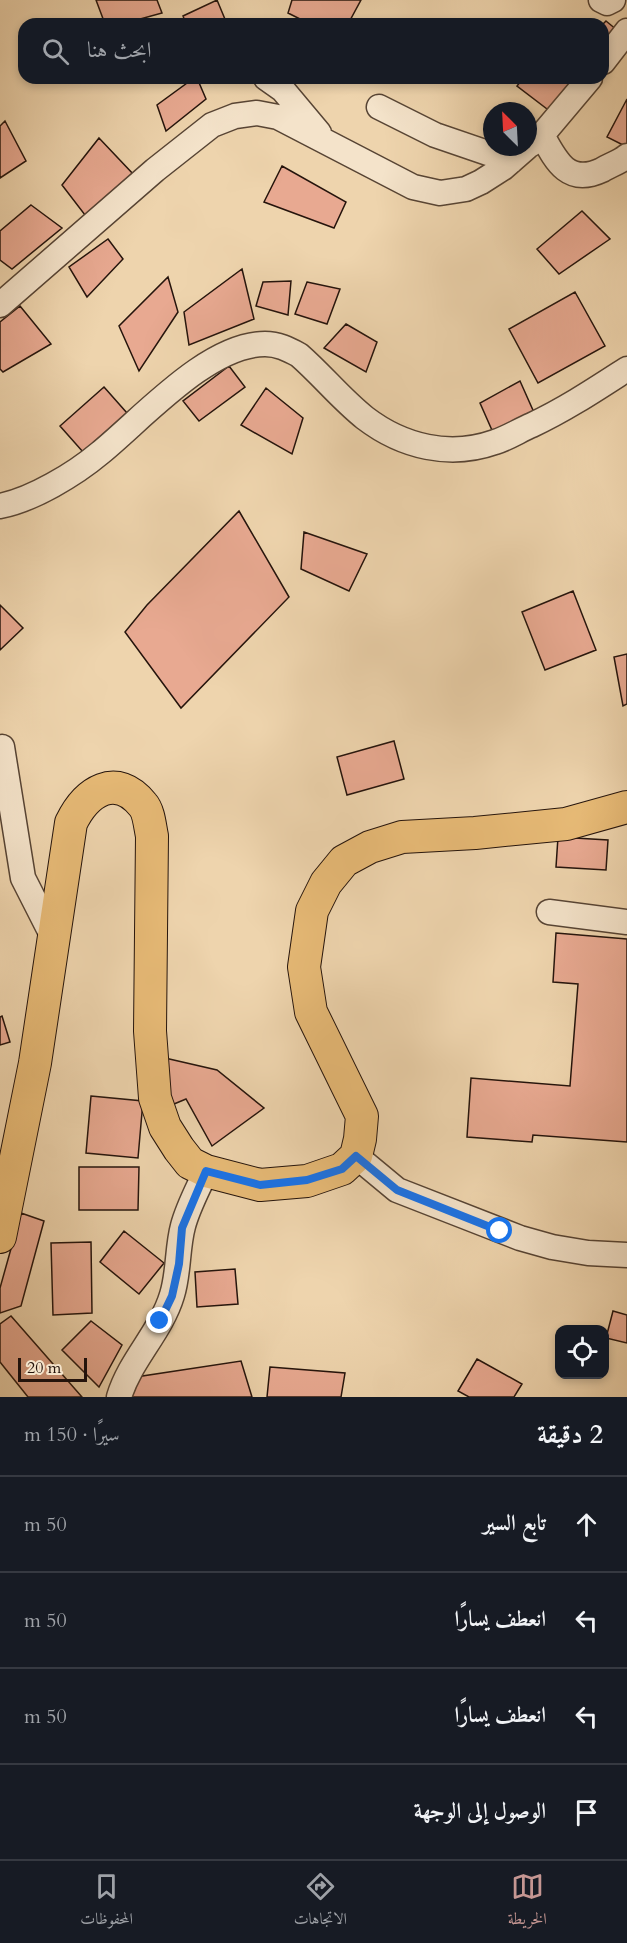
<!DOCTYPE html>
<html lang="ar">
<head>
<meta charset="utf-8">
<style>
	body { margin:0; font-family:Cardo,Amiri,serif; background:#242831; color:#f1f3f6; direction:rtl }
	.controls { position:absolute; right:18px; bottom:18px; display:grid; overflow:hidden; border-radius:12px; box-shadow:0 3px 9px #0003 }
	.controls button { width:54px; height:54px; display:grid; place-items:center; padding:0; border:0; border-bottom:2px solid #363941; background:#171b24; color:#f1f3f6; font:30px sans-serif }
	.compass { position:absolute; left:483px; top:102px; width:54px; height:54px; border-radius:50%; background:#171b24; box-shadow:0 3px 9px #0003; rotate:336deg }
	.scale { position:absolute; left:18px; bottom:15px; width:69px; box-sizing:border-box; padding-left:6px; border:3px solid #25140c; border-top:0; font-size:16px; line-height:21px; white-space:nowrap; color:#25140c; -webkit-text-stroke:4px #f4e3ca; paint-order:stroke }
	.stop { position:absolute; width:18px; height:18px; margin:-14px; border:4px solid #1a73e8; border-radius:50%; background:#fff }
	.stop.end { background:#1a73e8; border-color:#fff; box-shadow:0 2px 6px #0008 }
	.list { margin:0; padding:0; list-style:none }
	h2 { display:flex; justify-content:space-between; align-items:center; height:78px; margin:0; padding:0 24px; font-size:26px }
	h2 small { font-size:20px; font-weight:400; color:#9ea1a6 }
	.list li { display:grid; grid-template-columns:39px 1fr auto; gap:18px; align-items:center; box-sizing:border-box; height:96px; padding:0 24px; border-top:2px solid #363941 }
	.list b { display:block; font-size:22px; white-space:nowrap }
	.list em { font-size:20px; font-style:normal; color:#9ea1a6 }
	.icon { flex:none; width:33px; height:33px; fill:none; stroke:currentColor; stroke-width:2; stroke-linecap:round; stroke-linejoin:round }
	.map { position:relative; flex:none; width:627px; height:1397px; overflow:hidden; direction:ltr }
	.search { position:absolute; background:#171b24; box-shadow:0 3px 9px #0003; left:18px; right:18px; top:18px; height:66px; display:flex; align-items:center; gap:15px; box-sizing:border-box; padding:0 21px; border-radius:18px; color:#9ea1a6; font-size:22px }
	.sheet { height:462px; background:#171b24 }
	nav { display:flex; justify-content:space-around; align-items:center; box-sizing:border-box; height:84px; border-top:2px solid #363941; background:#171b24; font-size:16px; color:#9ea1a6 }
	nav a { display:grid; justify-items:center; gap:3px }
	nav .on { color:#c59692 }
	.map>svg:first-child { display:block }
</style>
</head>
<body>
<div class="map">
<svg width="627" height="1397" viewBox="0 0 627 1397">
	<rect width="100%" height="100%" fill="#eed4ad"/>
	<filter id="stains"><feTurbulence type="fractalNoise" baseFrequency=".00333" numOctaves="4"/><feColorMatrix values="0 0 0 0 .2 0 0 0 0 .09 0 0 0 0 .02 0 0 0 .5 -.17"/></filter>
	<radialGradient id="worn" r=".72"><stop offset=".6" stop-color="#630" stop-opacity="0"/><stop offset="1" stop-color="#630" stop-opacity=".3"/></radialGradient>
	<!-- building -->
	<path fill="#e8a991" stroke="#25140c" stroke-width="1.5" d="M96,0h61l5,13 -40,11h-17z
		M217,0l10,24h-41l-3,-8z
		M292,0h69l-13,24h-38l-22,-11z
		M606,21l17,14 -20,23v-34z
		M194,78h3l9,21 -40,32 -9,-26z
		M523,78h55l-27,34 -34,-26z
		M627,99v45l-2,2 -18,-9z
		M5,121l21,40 -26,17v-52z
		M99,138l35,37 -49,40 -23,-30z
		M282,166l64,36 -12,26 -70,-26z
		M31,205l31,23 -50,41 -12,-9v-29z
		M582,211l28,28 -51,35 -22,-25z
		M108,239l15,20 -36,38 -18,-30z
		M242,269l12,50 -65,26 -5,-33z
		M168,277l10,35 -39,59 -20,-45z
		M291,281l-3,34 -32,-9 7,-24z
		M307,282l33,7 -13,35 -32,-10z
		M575,292l30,54 -67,37 -29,-54z
		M20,306l31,38 -48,28 -3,-3v-47z
		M346,324l31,18 -11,30 -42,-24z
		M229,366l16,21 -46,34 -16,-20z
		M520,381l16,36 -41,20 -15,-34z
		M104,387l23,26 -44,39 -23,-26z
		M266,388l37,30 -11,36 -51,-29z
		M239,511l50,86 -108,111 -56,-76 22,-27z
		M304,532l63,22 -18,37 -48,-22z
		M573,591l23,59 -51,20 -23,-58z
		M0,605l23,23 -23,22z
		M627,654v50l-4,2 -9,-49z
		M394,741l10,38 -57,16 -10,-38z
		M558,837l50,3 -2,30 -50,-3z
		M556,933l71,6v203l-94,-7 -1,7 -65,-5 4,-59 99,8 8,-102 -25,-2z
		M2,1016l8,26 -10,3v-28z
		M165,1058l52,12 47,38 -52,38 -26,-47 -24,10z
		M91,1096l52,5 -5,57 -52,-5z
		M79,1167h60l-1,43h-59z
		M21,1213l23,8 -23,85 -21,7v-25z
		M124,1231l40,32 -25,31 -39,-32z
		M91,1242l1,71 -39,2 -2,-72z
		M235,1269l3,35 -41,3 -2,-35z
		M613,1311l14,4v28l-21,-5z
		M11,1316l71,81h-54l-28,-35v-38z
		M91,1321l31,24 -23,42 -37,-37z
		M477,1359l45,25 -8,13h-45l-11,-6z
		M241,1361l11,36h-120l4,-20z
		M270,1367l75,6 -4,24h-74z"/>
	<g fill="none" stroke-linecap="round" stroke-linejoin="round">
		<defs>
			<path id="minor" d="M601,0l6,3 6,-3
				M603,62l24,-31
				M266,78l17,12 36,43
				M379,107l56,28 76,26
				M542,135c14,26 26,51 60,35 8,-5 18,-8 25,-14
				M530,145l12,-10 48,-57
				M0,305l155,-135 57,-45 23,-9 22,-3 21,4 135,70 27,6 26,-4 15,-7 22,-14 24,-21
				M0,506c32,-6 75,-32 100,-53 43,-35 108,-109 165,-109 13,0 23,5 34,11 23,20 42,44 66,63 38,29 85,40 130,24 13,-4 25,-12 37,-17 34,-16 64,-36 95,-56
				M2,747l21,131 30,59
				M549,912l78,10
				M356,1156l41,34 123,48 32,9 36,6 39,2
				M119,1397c11,-37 42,-65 53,-102 7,-22 5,-47 11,-69 5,-19 15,-37 23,-55"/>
			<path id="major" d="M0,1237l35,-174 36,-240c15,-31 45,-52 72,-18 6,7 7,22 9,31l-2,195 5,67 10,29 14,22 11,14 16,8 54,14 47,-4 35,-12 14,-13 4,-17 2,-23 -51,-104 -7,-45 8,-56 14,-28 18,-22 26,-14 32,-10 73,-4 91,-9 61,-17"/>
		</defs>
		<!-- minor casing -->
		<use href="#minor" stroke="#574434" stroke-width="27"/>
		<!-- major casing -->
		<use href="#major" stroke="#25140c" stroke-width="34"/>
		<!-- minor -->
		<use href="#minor" stroke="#f4e3ca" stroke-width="24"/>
		<!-- major -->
		<use href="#major" stroke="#e7ba76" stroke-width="32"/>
	</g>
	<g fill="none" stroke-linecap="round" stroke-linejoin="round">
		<!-- route -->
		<path stroke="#1a73e8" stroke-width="8" d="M160,1321l12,-25 7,-32 3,-36 24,-57 54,14 47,-5 35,-11 14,-13 41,34 103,41"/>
	</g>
	<rect width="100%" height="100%" filter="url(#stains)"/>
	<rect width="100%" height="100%" fill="url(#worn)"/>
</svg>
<div class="controls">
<button><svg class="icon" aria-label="locate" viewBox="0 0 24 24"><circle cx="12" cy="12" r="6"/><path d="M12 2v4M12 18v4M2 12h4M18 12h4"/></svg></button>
</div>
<svg class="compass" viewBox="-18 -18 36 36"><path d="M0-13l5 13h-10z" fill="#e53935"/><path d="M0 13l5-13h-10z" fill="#9ea1a6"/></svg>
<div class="scale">20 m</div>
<div class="stop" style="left:500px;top:1231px"></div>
<div class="stop end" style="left:160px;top:1321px"></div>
<div class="search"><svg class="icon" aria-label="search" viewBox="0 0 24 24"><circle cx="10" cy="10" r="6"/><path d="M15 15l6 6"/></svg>ابحث هنا</div>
</div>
<section class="sheet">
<h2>2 دقيقة<small>سيرًا · 150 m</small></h2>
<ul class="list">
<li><svg class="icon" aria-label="ahead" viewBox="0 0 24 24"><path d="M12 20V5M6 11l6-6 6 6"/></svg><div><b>تابع السير</b></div><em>50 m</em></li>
<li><svg class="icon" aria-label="left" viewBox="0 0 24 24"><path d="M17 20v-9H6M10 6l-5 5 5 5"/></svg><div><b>انعطف يسارًا</b></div><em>50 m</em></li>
<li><svg class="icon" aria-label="left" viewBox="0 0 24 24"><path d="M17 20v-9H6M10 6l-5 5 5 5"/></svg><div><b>انعطف يسارًا</b></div><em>50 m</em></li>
<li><svg class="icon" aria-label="arrive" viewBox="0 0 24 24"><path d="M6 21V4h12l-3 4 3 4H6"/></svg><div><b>الوصول إلى الوجهة</b></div></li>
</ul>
</section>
<nav>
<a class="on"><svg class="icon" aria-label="map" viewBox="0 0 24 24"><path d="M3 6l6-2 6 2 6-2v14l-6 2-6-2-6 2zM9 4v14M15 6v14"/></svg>الخريطة</a>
<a><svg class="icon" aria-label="directions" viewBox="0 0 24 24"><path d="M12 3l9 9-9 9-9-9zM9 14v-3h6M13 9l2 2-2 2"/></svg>الاتجاهات</a>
<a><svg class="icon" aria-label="saved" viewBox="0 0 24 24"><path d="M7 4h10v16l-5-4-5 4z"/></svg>المحفوظات</a>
</nav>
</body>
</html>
